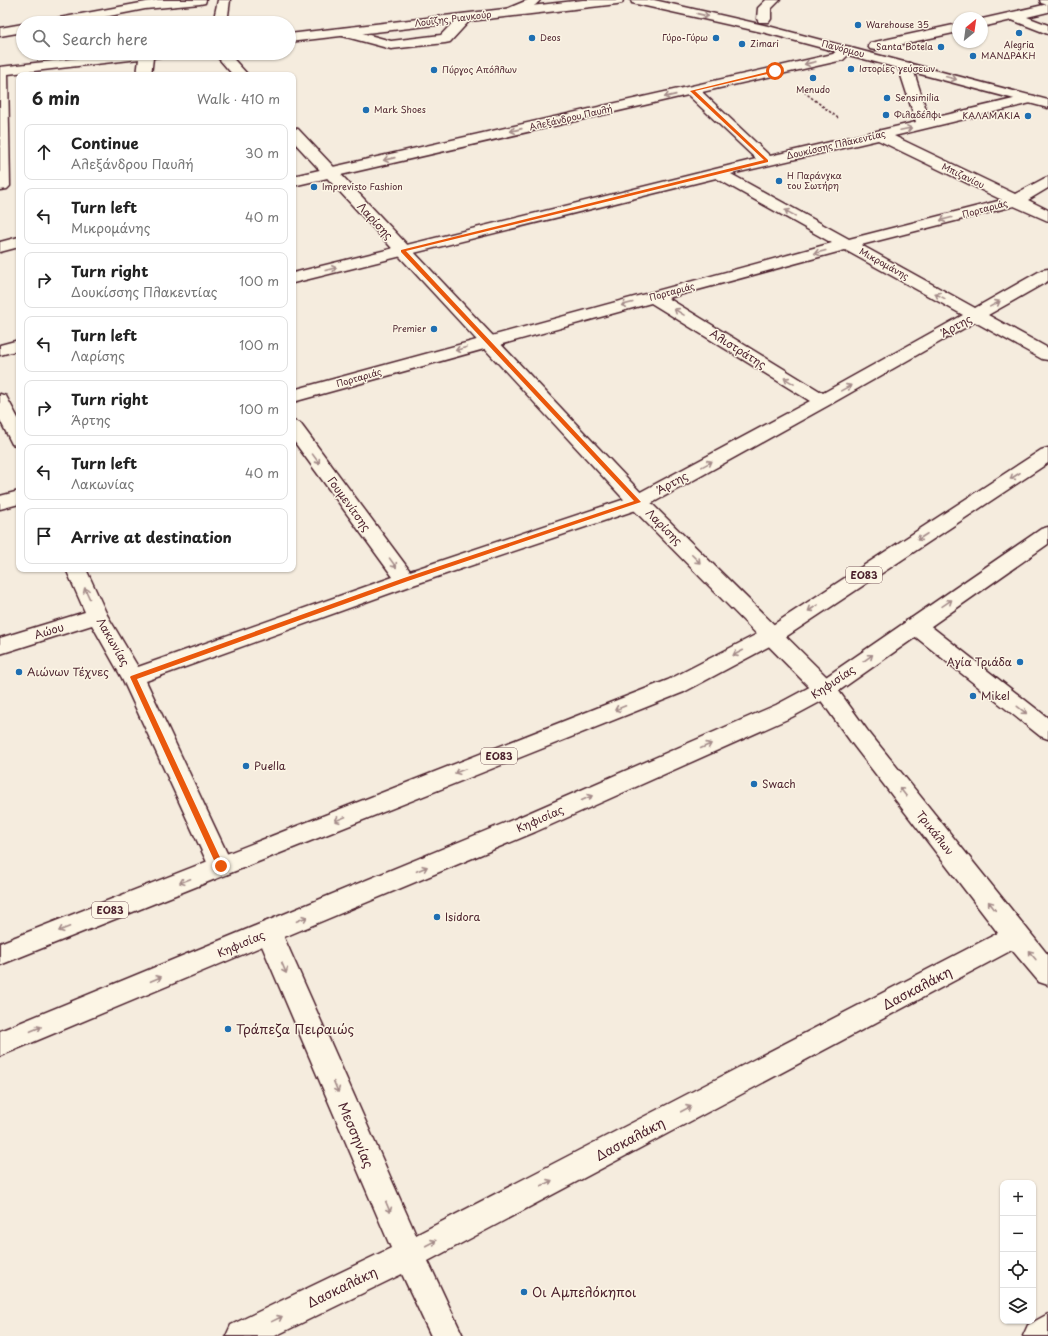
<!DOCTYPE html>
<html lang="en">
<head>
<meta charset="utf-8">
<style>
	body { margin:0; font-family:"Playpen Sans",sans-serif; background:#f6f6f6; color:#222 }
	.controls { position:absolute; right:12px; bottom:12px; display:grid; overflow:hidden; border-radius:8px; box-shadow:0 1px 3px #0004 }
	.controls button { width:36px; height:36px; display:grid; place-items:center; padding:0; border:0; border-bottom:1px solid #e0e0e0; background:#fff; color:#222; font:20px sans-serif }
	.compass { position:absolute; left:952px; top:12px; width:36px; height:36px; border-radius:50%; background:#fff; box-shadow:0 1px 3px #0004; rotate:29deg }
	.stop { position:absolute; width:12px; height:12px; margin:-9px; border:3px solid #ea580c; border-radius:50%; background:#fff }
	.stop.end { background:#ea580c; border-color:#fff; box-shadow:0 1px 4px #0008 }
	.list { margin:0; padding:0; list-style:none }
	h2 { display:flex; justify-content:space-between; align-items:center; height:52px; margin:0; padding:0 16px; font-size:17px }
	h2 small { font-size:13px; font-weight:400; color:#767676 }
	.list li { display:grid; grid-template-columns:26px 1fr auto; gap:12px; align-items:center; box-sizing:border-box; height:56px; margin:0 8px 8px; padding:0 8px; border:1px solid #e0e0e0; border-radius:8px }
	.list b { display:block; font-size:15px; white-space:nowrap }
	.list p { margin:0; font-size:13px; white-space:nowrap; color:#767676 }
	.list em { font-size:13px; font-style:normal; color:#767676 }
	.icon { flex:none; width:22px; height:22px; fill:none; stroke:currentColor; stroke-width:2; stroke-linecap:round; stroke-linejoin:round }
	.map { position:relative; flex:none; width:1048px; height:1336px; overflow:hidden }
	.search { position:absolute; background:#fff; box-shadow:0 1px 3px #0004; left:16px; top:16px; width:280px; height:44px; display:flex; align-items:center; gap:10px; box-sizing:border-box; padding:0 14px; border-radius:22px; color:#767676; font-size:15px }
	.panel { position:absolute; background:#fff; box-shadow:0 1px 3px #0004; left:16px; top:72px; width:280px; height:500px; border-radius:8px }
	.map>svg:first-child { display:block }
</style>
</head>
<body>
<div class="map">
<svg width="1048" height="1336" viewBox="0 0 1048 1336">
	<rect width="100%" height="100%" fill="#f5ecde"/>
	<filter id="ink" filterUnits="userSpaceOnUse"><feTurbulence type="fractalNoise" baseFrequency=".025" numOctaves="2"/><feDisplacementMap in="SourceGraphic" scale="8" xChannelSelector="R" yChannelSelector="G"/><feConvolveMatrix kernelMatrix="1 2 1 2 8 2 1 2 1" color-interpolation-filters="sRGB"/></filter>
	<g filter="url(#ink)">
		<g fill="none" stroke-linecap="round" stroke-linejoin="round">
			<defs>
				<path id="lane" d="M1040,0h8v5l-7,-2z
					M465,14l5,1 2,3 -22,24 -5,1 -54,6 -52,-14 -2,-3 2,-3 5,-1 47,13 50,-6 19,-20z"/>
				<path id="street" d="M157,0h49l-1,3 -5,1 -55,5 -71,14h-27l2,-3 5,-1z
					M583,0h40l-1,3 -5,1 -328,38v-8z
					M766,0h14l-9,9v10l-2,3h-10l-2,-3 1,-11z
					M1048,4v8l-21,5 21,8v9l-36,-14 -30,7v-8z
					M23,24v8l-23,4v-8z
					M958,24v8l-83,18 -5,-1 -2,-3 2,-3 5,-1z
					M846,46l5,1 2,3 -10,10 -141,32 68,64 146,-34 -18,-56 2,-3 5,-1 5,1 2,3 17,53 101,-24 5,1 2,3 -2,3 -141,34 121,58 28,-15 5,-2v11l-20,12 20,10v11l-34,-15 -153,39 114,63 67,-38 6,-1v12l-60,34 60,33v12l-6,-1 -67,-37 -146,83 -184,102 -232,78 -267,96 87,185 -3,7 -9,3 -9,-3 -90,-195 -30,-53 -92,29v-16l85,-26 -19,-43h20l21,46 31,52 255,-90 -100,-137v-19l7,2 110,148 221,-74 179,-96 -159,-98 -358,99v-12l539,-147 -116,-65 -423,105v-10l463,-114 -68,-64 -395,91v-10l540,-122 8,-7zM878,140l124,60 -153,39 -118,-65zM845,250l118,65 -140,78 -155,-95z
					M123,53h44l-2,3 -12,2 -2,17h-14l2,-16 -131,15 2,112 -3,3 -7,1v-123z
					M19,237v10l-19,5v-10z
					M19,340v10l-19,5v-10z
					M0,394l6,2 13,24v26l-7,-2 -12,-24z
					M19,491v13l-19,5v-13z
					M915,617l8,3 125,98v21l-8,-3 -133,-106 -3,-5 3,-5z
					M825,681l8,2 34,47 181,225v30l-9,-3 -27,-32 -584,311 35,75h-32l-29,-62 -127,62h-49l5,-11 160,-77 -135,-316 4,-8 9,-3 9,3 138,311 582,-302 -147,-191 -34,-47 -3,-6 3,-6z
					M1048,1314v22h-25l5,-11z"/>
				<path id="secondary" d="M218,0h12l-3,23h-14z
					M528,0h12c-5,8 -26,18 -36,16l-2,-3 2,-3z
					M631,0h23l114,26 280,74v8l-282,-75 -134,-30z
					M214,53h14l20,22h-15z
					M293,128l5,1 347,368 188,186 3,6 -3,6 -8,2 -8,-2 -186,-188 -338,-366z"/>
				<path id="primary" d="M1048,448v15l-267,177 -97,52 -684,273v-22l668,-263 97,-50 276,-180z
					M1048,527v17l-215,151 -41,22 -257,115 -535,224v-25l517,-213 259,-113 41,-22 224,-154z"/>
			</defs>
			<!-- lane casing -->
			<use href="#lane" stroke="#4a1f2b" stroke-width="3"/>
			<!-- street casing -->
			<use href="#street" stroke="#4a1f2b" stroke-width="3"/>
			<!-- secondary casing -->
			<use href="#secondary" stroke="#4a1f2b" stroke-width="3"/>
			<!-- primary casing -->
			<use href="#primary" stroke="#4a1f2b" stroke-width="3"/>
			<!-- path -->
			<path stroke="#4a1f2b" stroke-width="1.5" stroke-dasharray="2.5 2" stroke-linecap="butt" d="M804,92l34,26"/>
			<!-- lane -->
			<use href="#lane" fill="#fcf5e5" fill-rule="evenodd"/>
			<!-- street -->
			<use href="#street" fill="#fcf5e5" fill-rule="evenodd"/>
			<!-- secondary -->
			<use href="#secondary" fill="#fcf5e5" fill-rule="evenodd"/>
			<!-- primary -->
			<use href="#primary" fill="#fcf5e5" fill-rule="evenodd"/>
		</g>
		<!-- one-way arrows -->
		<defs><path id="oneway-shaft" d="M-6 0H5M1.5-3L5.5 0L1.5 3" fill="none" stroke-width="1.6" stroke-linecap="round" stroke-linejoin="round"/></defs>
		<g stroke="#a38a88">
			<use href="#oneway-shaft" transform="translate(703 15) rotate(13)"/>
			<use href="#oneway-shaft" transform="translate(810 63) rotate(167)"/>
			<use href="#oneway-shaft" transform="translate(951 78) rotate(15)"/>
			<use href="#oneway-shaft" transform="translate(670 96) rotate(167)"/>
			<use href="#oneway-shaft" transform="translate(906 129) rotate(-12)"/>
			<use href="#oneway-shaft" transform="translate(516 130) rotate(167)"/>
			<use href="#oneway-shaft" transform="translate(389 159) rotate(167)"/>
			<use href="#oneway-shaft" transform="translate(790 213) rotate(-151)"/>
			<use href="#oneway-shaft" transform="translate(946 219) rotate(165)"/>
			<use href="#oneway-shaft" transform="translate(820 252) rotate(165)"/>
			<use href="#oneway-shaft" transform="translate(331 269) rotate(-14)"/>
			<use href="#oneway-shaft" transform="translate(940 296) rotate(-151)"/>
			<use href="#oneway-shaft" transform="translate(627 304) rotate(165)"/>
			<use href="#oneway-shaft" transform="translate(995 304) rotate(-29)"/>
			<use href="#oneway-shaft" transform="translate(679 312) rotate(-148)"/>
			<use href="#oneway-shaft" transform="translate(461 349) rotate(164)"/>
			<use href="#oneway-shaft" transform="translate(789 381) rotate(-148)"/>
			<use href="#oneway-shaft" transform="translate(846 388) rotate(-29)"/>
			<use href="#oneway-shaft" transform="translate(316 459) rotate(54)"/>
			<use href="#oneway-shaft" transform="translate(707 464) rotate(-29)"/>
			<use href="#oneway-shaft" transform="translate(1015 476) rotate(147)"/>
			<use href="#oneway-shaft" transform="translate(922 537) rotate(147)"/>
			<use href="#oneway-shaft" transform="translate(696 559) rotate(45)"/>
			<use href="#oneway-shaft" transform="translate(393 563) rotate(54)"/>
			<use href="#oneway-shaft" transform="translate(87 593) rotate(-115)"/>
			<use href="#oneway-shaft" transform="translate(947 603) rotate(-34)"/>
			<use href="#oneway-shaft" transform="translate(813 608) rotate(147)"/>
			<use href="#oneway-shaft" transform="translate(738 653) rotate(153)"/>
			<use href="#oneway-shaft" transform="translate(868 658) rotate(-36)"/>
			<use href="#oneway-shaft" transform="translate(620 708) rotate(158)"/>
			<use href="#oneway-shaft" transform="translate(1022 710) rotate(38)"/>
			<use href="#oneway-shaft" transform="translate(706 746) rotate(-24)"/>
			<use href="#oneway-shaft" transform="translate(460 771) rotate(158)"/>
			<use href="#oneway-shaft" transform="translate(903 792) rotate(-128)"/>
			<use href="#oneway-shaft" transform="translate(587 798) rotate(-24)"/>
			<use href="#oneway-shaft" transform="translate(340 819) rotate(158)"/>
			<use href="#oneway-shaft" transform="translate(422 869) rotate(-23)"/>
			<use href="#oneway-shaft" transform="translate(185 881) rotate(158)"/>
			<use href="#oneway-shaft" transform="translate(992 906) rotate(-128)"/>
			<use href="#oneway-shaft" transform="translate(302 919) rotate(-23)"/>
			<use href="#oneway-shaft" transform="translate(64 929) rotate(158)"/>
			<use href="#oneway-shaft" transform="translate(1032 955) rotate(-130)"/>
			<use href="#oneway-shaft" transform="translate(284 968) rotate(67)"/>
			<use href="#oneway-shaft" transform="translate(156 979) rotate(-23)"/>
			<use href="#oneway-shaft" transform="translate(36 1029) rotate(-23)"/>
			<use href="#oneway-shaft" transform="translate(336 1087) rotate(67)"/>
			<use href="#oneway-shaft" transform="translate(686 1109) rotate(-28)"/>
			<use href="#oneway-shaft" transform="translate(547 1183) rotate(-28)"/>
			<use href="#oneway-shaft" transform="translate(388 1207) rotate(67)"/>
			<use href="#oneway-shaft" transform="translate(431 1243) rotate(-28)"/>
			<use href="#oneway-shaft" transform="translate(277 1319) rotate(-26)"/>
		</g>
	</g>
	<!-- route -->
	<path fill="#ea580c" d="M775,70l1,2 -81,19 73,69v2l-362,89 235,251 -233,79 -271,98 87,187 -3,3h-3l-88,-192 1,-1 273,-98 230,-77 -233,-249v-2l363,-90 -74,-69z"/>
	<!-- markers -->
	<g fill="#1f6fb2" stroke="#fcf5e5" stroke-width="1.5">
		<circle cx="858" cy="25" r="4"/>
		<circle cx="1019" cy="33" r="4"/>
		<circle cx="532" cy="38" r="4"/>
		<circle cx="716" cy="38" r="4"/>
		<circle cx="742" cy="44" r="4"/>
		<circle cx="941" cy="47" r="4"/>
		<circle cx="973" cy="56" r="4"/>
		<circle cx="851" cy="69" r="4"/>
		<circle cx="434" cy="70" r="4"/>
		<circle cx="813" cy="78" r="4"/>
		<circle cx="887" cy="98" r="4"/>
		<circle cx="366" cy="110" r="4"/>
		<circle cx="886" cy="115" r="4"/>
		<circle cx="1028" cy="116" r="4"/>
		<circle cx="779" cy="181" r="4"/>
		<circle cx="314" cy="187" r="4"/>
		<circle cx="434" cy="329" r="4"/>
		<circle cx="1020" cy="662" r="4"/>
		<circle cx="19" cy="672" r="4"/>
		<circle cx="973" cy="696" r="4"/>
		<circle cx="246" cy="766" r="4"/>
		<circle cx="754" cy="784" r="4"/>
		<circle cx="437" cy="917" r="4"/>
		<circle cx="228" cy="1029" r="4"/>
		<circle cx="524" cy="1292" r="4"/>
	</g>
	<g text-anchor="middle" stroke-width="3" stroke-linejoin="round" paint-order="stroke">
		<!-- far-street labels -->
		<g font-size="9" fill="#4a1f2b" stroke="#fcf5e5">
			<text transform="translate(453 19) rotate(-7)" y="3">Λουΐζης Ριανκούρ</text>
			<text transform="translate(843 49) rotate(15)" y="3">Πανόρμου</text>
			<text transform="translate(571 118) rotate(-13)" y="3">Αλεξάνδρου Παυλή</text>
			<text transform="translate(836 145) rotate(-13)" y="3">Δουκίσσης Πλακεντίας</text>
			<text transform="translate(963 176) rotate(26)" y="3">Μπιζανίου</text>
			<text transform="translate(985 209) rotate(-15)" y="3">Πορταριάς</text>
			<text transform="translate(884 264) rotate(29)" y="3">Μικρομάνης</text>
			<text transform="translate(672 292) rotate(-15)" y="3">Πορταριάς</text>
			<text transform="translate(359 378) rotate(-16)" y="3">Πορταριάς</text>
		</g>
		<!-- far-poi labels -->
		<g font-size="9" fill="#4a1f2b" stroke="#fcf5e5" text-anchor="start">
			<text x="866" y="28">Warehouse 35</text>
			<text x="540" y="41">Deos</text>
			<text x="708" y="41" text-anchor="end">Γύρο-Γύρω</text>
			<text x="750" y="47">Zimari</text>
			<text x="1019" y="48" text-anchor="middle">Alegria</text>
			<text x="933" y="50" text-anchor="end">Santa Botela</text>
			<text x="981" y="59">ΜΑΝΔΡΑΚΗ</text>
			<text x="859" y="72">Ιστορίες γεύσεων</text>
			<text x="442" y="73">Πύργος Απόλλων</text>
			<text x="813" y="93" text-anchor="middle">Menudo</text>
			<text x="895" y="101">Sensimilia</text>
			<text x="374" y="113">Mark Shoes</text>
			<text x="894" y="118">Φιλαδέλφι</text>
			<text x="1020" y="119" text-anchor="end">ΚΑΛΑΜΑΚΙΑ</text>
			<text x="787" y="179">Η Παράνγκα<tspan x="787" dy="10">του Σωτήρη</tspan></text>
			<text x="322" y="190">Imprevisto Fashion</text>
			<text x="426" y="332" text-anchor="end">Premier</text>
		</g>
		<!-- shield labels -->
		<g fill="#fcf5e5" stroke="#7f5f63" stroke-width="1">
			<rect x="846" y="567" width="36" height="16" rx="3"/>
			<rect x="481" y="748" width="36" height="16" rx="3"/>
			<rect x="92" y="902" width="36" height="16" rx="3"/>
		</g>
		<g font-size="10" font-weight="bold" fill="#4a1f2b">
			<text x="864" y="579">ΕΟ83</text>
			<text x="499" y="760">ΕΟ83</text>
			<text x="110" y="914">ΕΟ83</text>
		</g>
		<!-- street labels -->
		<g font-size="11" fill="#4a1f2b" stroke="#fcf5e5">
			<text transform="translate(375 221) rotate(47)" y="4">Λαρίσης</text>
			<text transform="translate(956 326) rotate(-29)" y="4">Άρτης</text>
			<text transform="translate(738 349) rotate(32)" y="4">Αλιστράτης</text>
			<text transform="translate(672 483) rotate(-29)" y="4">Άρτης</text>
			<text transform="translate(349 504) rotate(54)" y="4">Γουμενίτσης</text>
			<text transform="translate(664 527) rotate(45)" y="4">Λαρίσης</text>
			<text transform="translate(49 631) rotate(-17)" y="4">Αώου</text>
			<text transform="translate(113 642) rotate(60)" y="4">Λακωνίας</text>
			<text transform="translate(833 682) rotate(-34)" y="4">Κηφισίας</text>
			<text transform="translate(540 819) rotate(-24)" y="4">Κηφισίας</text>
			<text transform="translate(935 833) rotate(52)" y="4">Τρικάλων</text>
			<text transform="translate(241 944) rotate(-23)" y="4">Κηφισίας</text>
		</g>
		<!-- poi labels -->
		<g font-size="11" fill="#4a1f2b" stroke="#fcf5e5" text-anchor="start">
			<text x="1012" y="666" text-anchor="end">Αγία Τριάδα</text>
			<text x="27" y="676">Αιώνων Τέχνες</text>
			<text x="981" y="700">Mikel</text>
			<text x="254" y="770">Puella</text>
			<text x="762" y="788">Swach</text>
			<text x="445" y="921">Isidora</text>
		</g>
		<!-- near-street labels -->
		<g font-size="13" fill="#4a1f2b" stroke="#fcf5e5">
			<text transform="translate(917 988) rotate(-28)" y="5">Δασκαλάκη</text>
			<text transform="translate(356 1135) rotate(67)" y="5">Μεσσηνίας</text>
			<text transform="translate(630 1139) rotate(-28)" y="5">Δασκαλάκη</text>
			<text transform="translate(342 1287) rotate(-26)" y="5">Δασκαλάκη</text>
		</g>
		<!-- near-poi labels -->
		<g font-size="13" fill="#4a1f2b" stroke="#fcf5e5" text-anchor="start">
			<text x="236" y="1034">Τράπεζα Πειραιώς</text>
			<text x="532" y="1297">Οι Αμπελόκηποι</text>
		</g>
	</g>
</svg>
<div class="controls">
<button>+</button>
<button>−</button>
<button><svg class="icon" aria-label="locate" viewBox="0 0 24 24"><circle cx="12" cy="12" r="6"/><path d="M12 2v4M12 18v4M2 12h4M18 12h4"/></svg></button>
<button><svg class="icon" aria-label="layers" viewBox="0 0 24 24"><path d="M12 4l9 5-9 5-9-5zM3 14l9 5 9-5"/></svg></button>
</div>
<svg class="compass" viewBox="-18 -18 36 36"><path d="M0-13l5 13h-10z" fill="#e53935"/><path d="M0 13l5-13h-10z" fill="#767676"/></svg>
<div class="stop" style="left:775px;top:71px"></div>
<div class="stop end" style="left:221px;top:866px"></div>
<div class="search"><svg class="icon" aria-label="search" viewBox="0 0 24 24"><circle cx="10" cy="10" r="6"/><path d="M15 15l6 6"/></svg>Search here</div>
<section class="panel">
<h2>6 min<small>Walk · 410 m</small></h2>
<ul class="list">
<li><svg class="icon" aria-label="ahead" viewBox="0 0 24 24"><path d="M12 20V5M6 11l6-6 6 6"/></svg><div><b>Continue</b><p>Αλεξάνδρου Παυλή</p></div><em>30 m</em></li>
<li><svg class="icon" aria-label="left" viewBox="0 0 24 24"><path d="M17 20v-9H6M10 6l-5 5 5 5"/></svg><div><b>Turn left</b><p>Μικρομάνης</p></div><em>40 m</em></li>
<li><svg class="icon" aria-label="right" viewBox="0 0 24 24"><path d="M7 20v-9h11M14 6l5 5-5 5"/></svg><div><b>Turn right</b><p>Δουκίσσης Πλακεντίας</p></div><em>100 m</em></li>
<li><svg class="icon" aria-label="left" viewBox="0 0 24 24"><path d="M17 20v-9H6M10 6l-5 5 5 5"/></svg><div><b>Turn left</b><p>Λαρίσης</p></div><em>100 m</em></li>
<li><svg class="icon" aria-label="right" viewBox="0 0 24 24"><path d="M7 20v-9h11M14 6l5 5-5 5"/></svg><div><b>Turn right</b><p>Άρτης</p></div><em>100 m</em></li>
<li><svg class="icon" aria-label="left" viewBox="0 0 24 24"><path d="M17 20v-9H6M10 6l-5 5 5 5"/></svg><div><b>Turn left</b><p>Λακωνίας</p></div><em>40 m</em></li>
<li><svg class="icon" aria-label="arrive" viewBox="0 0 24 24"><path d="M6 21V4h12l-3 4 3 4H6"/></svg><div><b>Arrive at destination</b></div></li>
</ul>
</section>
</div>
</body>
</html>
